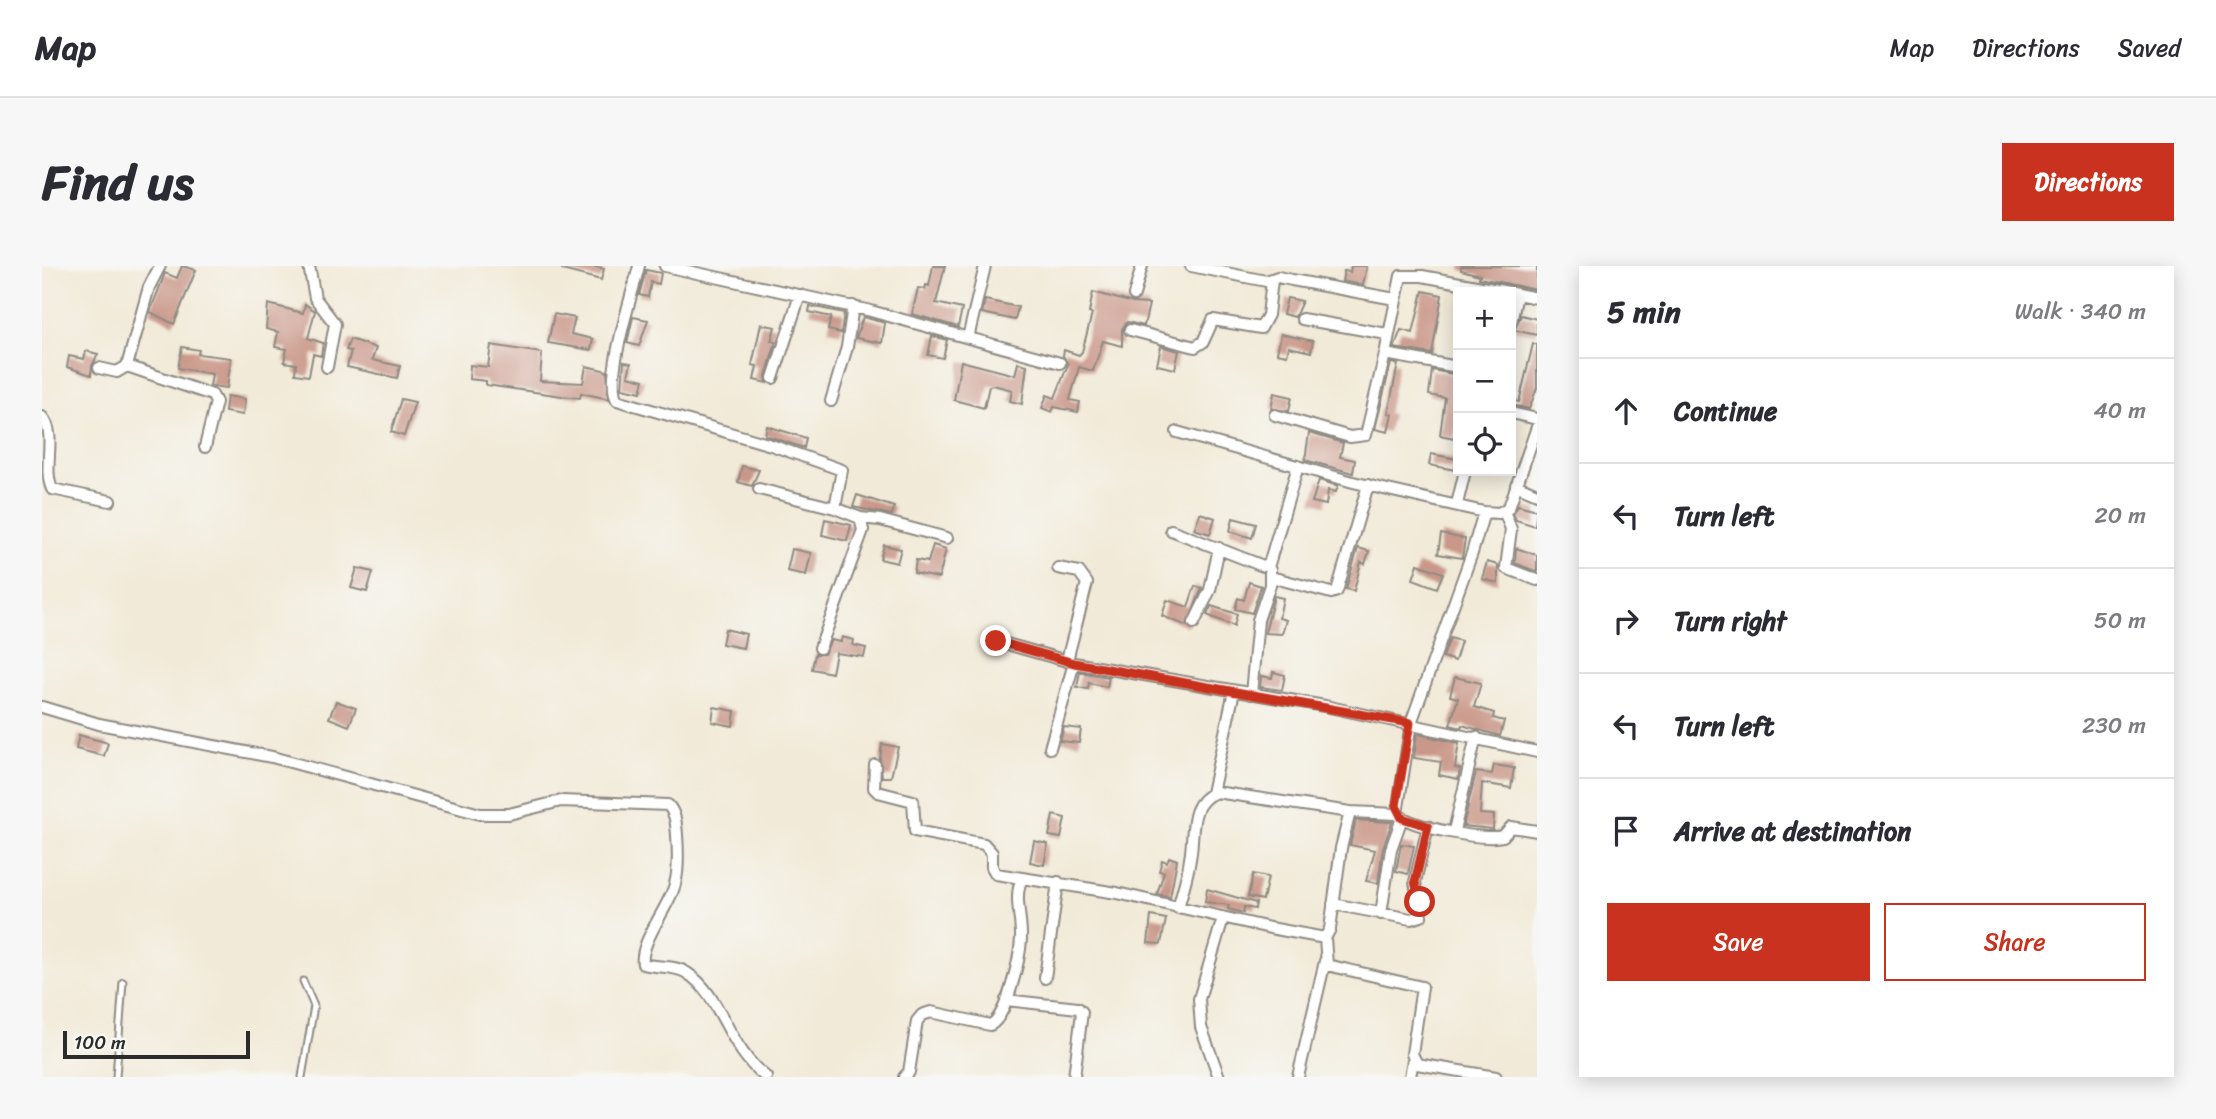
<!DOCTYPE html>
<html lang="en">
<head>
<meta charset="utf-8">
<style>
	body { margin:0; font-family:Sriracha,sans-serif; background:#f7f7f7; color:#2b2b33 }
	.controls { position:absolute; right:21px; top:21px; display:grid; overflow:hidden; border-radius:0px; box-shadow:0 4px 18px #0003 }
	.controls button { width:63px; height:63px; display:grid; place-items:center; padding:0; border:0; border-bottom:2px solid #e1e1e2; background:#fff; color:#2b2b33; font:35px sans-serif }
	.scale { position:absolute; left:21px; bottom:18px; width:187px; box-sizing:border-box; padding-left:7px; border:4px solid #2b2b2b; border-top:0; font-size:19px; line-height:24px; white-space:nowrap; color:#2b2b2b; -webkit-text-stroke:5px #f6f6f2; paint-order:stroke }
	.stop { position:absolute; width:21px; height:21px; margin:-16px; border:5px solid #c8321e; border-radius:50%; background:#fff }
	.stop.end { background:#c8321e; border-color:#fff; box-shadow:0 2px 7px #0008 }
	.list { margin:0; padding:0; list-style:none }
	h2 { display:flex; justify-content:space-between; align-items:center; height:91px; margin:0; padding:0 28px; font-size:30px }
	h2 small { font-size:23px; font-weight:400; color:#7c7c81 }
	.list li { display:grid; grid-template-columns:46px 1fr auto; gap:21px; align-items:center; box-sizing:border-box; height:105px; padding:0 28px; border-top:2px solid #e1e1e2 }
	.list b { display:block; font-size:26px; white-space:nowrap }
	.list em { font-size:23px; font-style:normal; color:#7c7c81 }
	.actions { display:flex; gap:14px; padding:21px 28px }
	.actions a { flex:1; padding:16px 0; border:2px solid #c8321e; border-radius:0px; text-align:center; font-size:24px; color:#c8321e }
	.actions .main { background:#c8321e; color:#fff }
	.icon { flex:none; width:38px; height:38px; fill:none; stroke:currentColor; stroke-width:2; stroke-linecap:round; stroke-linejoin:round }
	.map { position:relative; flex:none; width:1495px; height:811px; overflow:hidden; border-radius:0px }
	header { display:flex; align-items:center; gap:42px; box-sizing:border-box; height:98px; padding:0 35px; background:#fff; border-bottom:2px solid #e1e1e2 }
	header strong { font-size:33px }
	nav { display:flex; gap:38px; margin-inline-start:auto; font-size:24px }
	.intro { display:flex; align-items:center; justify-content:space-between; box-sizing:border-box; height:168px; padding:0 42px }
	h1 { margin:0; font-size:49px }
	.button { padding:18px 32px; border-radius:0px; background:#c8321e; color:#fff; font-size:24px; font-weight:700 }
	main { display:flex; gap:42px; padding:0 42px }
	aside { flex:1; background:#fff; border-radius:0px; box-shadow:0 4px 18px #0003 }
	.map>svg:first-child { display:block }
</style>
</head>
<body>
<header>
<strong>Map</strong>
<nav><a>Map</a><a>Directions</a><a>Saved</a></nav>
</header>
<div class="intro"><h1>Find us</h1><a class="button">Directions</a></div>
<main>
<div class="map">
<svg width="1495" height="811" viewBox="0 0 1495 811">
	<rect width="100%" height="100%" fill="#f6f6f2"/>
	<filter id="ink" filterUnits="userSpaceOnUse"><feTurbulence type="fractalNoise" baseFrequency=".0143" numOctaves="2"/><feDisplacementMap in="SourceGraphic" scale="14" xChannelSelector="R" yChannelSelector="G"/><feConvolveMatrix kernelMatrix="1 2 1 2 8 2 1 2 1" color-interpolation-filters="sRGB"/></filter>
	<filter id="wash" filterUnits="userSpaceOnUse"><feTurbulence type="fractalNoise" baseFrequency=".00686" numOctaves="4" result="noise"/><feDisplacementMap in="SourceGraphic" scale="28" xChannelSelector="R" yChannelSelector="G"/><feGaussianBlur stdDeviation="1.57" result="paint"/><feColorMatrix in="noise" values="0 0 0 0 0 0 0 0 0 0 0 0 0 0 0 0 0 1.4 0 .05"/><feComposite in="paint" operator="in"/></filter>
	<g filter="url(#wash)">
		<rect width="100%" height="100%" fill="#f2ead8"/>
		<g id="blocks">
			<!-- building -->
			<path fill="#ca988a" d="M140,0l14,4 -22,54 -24,-12 15,-39 12,5z
				M520,0h31l11,3 -3,11 -39,-10z
				M891,0h12l-9,37 26,6 -4,18 -46,-13 6,-26 7,1 1,-4 3,1z
				M1309,0h16l-4,19 -21,-4 2,-10 6,1z
				M1419,0h76v24l-58,-12 1,-3 -19,-5z
				M604,4l15,3 -2,11 -8,-2 -3,15 -9,-2z
				M1381,25l19,4 -10,59 -38,-6 7,-18 12,3z
				M1051,26l40,11 16,1 -5,22 -17,-4 -5,7v17l-19,-5 -10,30 -14,-4 -9,33 10,2 -2,10 -24,-5 -2,5 -10,-4 5,-13 8,3 13,-34 -5,-8 1,-6 15,5 3,-3 10,-38 -3,-1z
				M1245,32l15,3 -7,16 -12,-3z
				M943,34l33,7 -3,13 -33,-7z
				M226,38l35,9 2,-9 10,7 -7,27 15,5 -2,13 -8,-2 -4,22 -14,-2 1,-10 -12,-2 3,-13 -12,-2 3,-15 -12,-3z
				M768,40l34,7 -3,20 -13,-3 3,-13 -22,-5z
				M512,48l21,4 -4,16 22,5 -2,11 -43,-7z
				M1479,49l16,4v16l-23,-5z
				M591,51l15,3 -9,26 -12,-3z
				M821,51l22,6 -3,20 -26,-5z
				M719,58l14,3 -4,14 5,1 -10,34 1,7 -13,-3 3,-14 -5,-1z
				M1239,68l32,7 -2,11 -22,-5 -2,8 -10,-2z
				M890,70l15,4 -4,18 -15,-3z
				M308,73l26,9 -4,12 28,6 -3,12 -50,-11 4,-16 -5,-1z
				M1491,78h4v44l-8,21 -18,-4v-5l8,2z
				M449,79l51,8 -2,28 43,2 3,-17 21,5 2,28 -28,-6 -1,5 -18,-2 -76,-11v-4l-17,-2 1,-14 18,2z
				M1119,80l18,5 -4,18 -18,-4z
				M140,81l17,3 -1,4 33,4 -4,30 -17,-2 2,-12 -34,-6z
				M44,85l12,3 -6,12 -1,9 -24,-8 2,-11 15,3z
				M919,95l54,14 3,-12 9,2 -5,39 -12,-3 2,-11 -19,-5 -4,1 -5,22 -30,-8z
				M582,96l7,1 -3,13 16,4 -3,12 -19,-4z
				M1349,97l7,1 -10,49 4,1 -4,18 -13,-3z
				M1390,104l26,5v48l-4,15 -14,-3 5,-37 -16,-3z
				M1232,127l18,4 -3,14 -18,-2z
				M185,130l18,3 -2,16 -18,-3z
				M359,133l14,3 -11,34 -13,-4z
				M725,160l39,12 -2,10 -39,-13z
				M1267,167l34,10 -3,14 15,3 -2,13 -48,-13z
				M1389,188l26,5 -2,11 -26,-5z
				M700,200l17,4 -7,16 -14,-4z
				M1277,214l19,6 -2,6 -8,-2 -2,15 -14,-3z
				M815,229l37,12 -2,8 -39,-8z
				M1476,239l19,5 -2,16 -19,-6 -3,-7z
				M1158,247l15,5 -5,16 -16,-5z
				M1191,252l23,6 -4,14 -22,-7z
				M783,253l26,6 -4,16 -25,-6z
				M1399,268l24,5 -3,19 -24,-4z
				M842,279l17,4 -4,14 -17,-4z
				M891,279l13,4 -7,29 -25,-5 2,-13 12,2z
				M1316,282l11,3 -4,13 -4,-2 -7,29 -8,-2z
				M1474,282l21,7v17l-22,-9z
				M750,283l19,4 -5,22 -19,-4z
				M1445,296l11,3v18l-16,-4z
				M1376,298l25,9 -6,15 -24,-9z
				M315,302l16,4 -6,20 -16,-4z
				M1207,316l12,4 -9,27 -17,-4 3,-11 6,2z
				M1153,320l7,2 -15,38 -25,-10 5,-16 21,7z
				M1232,330l9,2 -4,20 7,2 -4,14 -17,-1z
				M1169,340l26,8 -3,12 -27,-11z
				M683,363l21,5 -3,14 -21,-4z
				M800,371l12,3 -1,5 13,3 -2,9 -28,-4 -4,20 -20,-4 3,-15h9l7,-14 10,2z
				M1408,372l11,3 -6,20 -12,-4z
				M1038,406l29,5 -2,10 -18,-4 -1,6 -11,-2z
				M1231,406l12,3 -3,15 -22,-3 1,-11 11,2z
				M1413,411l26,6 -7,24 20,6 -1,5 11,3 -4,15 -38,-11 -1,3 -11,-3 8,-27 -8,-2z
				M294,435l20,7 -7,18 -20,-8z
				M672,441l21,4 -2,15 -21,-4z
				M1022,461l17,2 -2,14 -19,-2z
				M1375,468l42,9 -4,25 5,1 -2,10 -19,-4 2,-13 -27,-4z
				M37,469l29,8 -4,13 -28,-7z
				M840,478l16,3 -7,30h-9l-2,-18z
				M1452,499l20,3 -3,20 -29,-5 -2,31 14,1 -1,14 -30,-3 13,-54 16,2z
				M1011,549l12,3 -4,20 -12,-2z
				M1314,554l36,2 -9,26 -5,35 -12,-2 9,-31 -25,-5z
				M992,575l14,3 -4,21 -14,-3z
				M1359,578l13,2 -6,28 -12,-3z
				M1127,591l8,3 -7,37 -13,-3 7,-22 -5,-1 3,-11 5,2z
				M1211,608l15,3 -5,23 -15,-3z
				M1165,623l49,14 -1,6 -11,-2 -1,6 -15,-4 1,-4 -24,-3z
				M1109,650l15,3 -5,25 -13,-1z"/>
		</g>
	</g>
	<g filter="url(#ink)">
		<use href="#blocks" fill-opacity="0" stroke="#8e8a82" stroke-width="2"/>
		<g fill="none" stroke-linecap="round" stroke-linejoin="round">
			<defs>
				<path id="service" d="M74,811l7,-95
					M260,811l12,-71 -11,-25"/>
				<path id="minor" d="M267,0l6,32 20,26 -8,43
					M597,0c-6,26 -35,113 -22,134l154,45 71,25 -7,38 25,10 3,12 -43,118
					M623,0l202,44 193,53
					M1149,0l75,15 12,-4 14,3 103,19
					M1470,27l25,5
					M1092,29l8,-29
					M1260,53l85,15
					M1469,57l6,-29
					M1088,64l65,17 8,-5 10,-22 48,8 7,-13 4,-35
					M926,72l17,-72
					M85,100l85,29 4,7 -11,45
					M1416,101l-73,-13 16,-78h21l87,16
					M57,102l18,4 10,-6 22,-79 11,-21
					M731,112l27,-83
					M789,135l16,-54 6,-41
					M1469,147l26,6
					M1233,149l75,22 16,-2 19,-81
					M0,151c16,17 0,50 10,72l58,12
					M1135,166l176,50 131,30 -12,41 -61,170 -14,91c14,13 87,27 106,22l8,-9 26,4
					M1474,219l21,9
					M717,223l76,19
					M1415,238l8,-33
					M1462,245l7,18 -5,39 31,12
					M1442,246l15,1 10,-6 28,-80
					M818,252l20,2 67,18
					M1129,264l92,36 6,-2 29,-98
					M1016,302l21,4 8,11 -20,77
					M1229,311l60,16 6,-2 31,-106
					M1152,357l16,-33 9,-42
					M954,375l78,22 251,43 212,46
					M1209,428l7,-74 12,-35v-15
					M0,441l57,17 173,33 208,57h29l52,-13 107,4c8,9 8,19 9,30 1,14 2,35 -2,49 -5,22 -36,58 -32,80 14,4 32,1 44,9 35,22 40,75 79,104
					M1008,482l24,-85
					M833,499l-1,23 4,4 35,9 2,30 69,13 8,9v14l4,7 26,4
					M1170,527l22,-102
					M1412,565l22,-94
					M1291,638l78,15 10,-3 -6,-34 13,-56
					M1136,642c4,-16 10,-33 12,-49 5,-25 -3,-56 26,-67l134,20
					M1339,648l10,-65 11,-31
					M1283,672l2,27 95,22 -10,67 5,10 79,13
					M1003,712l13,-96
					M964,734l72,8 4,4 -8,65
					M862,811l5,-5 8,-51 5,-6 9,-3 59,13c17,-7 30,-68 31,-86 1,-21 -8,-41 1,-61l95,15 153,35 55,10 5,-9 11,-81 9,-36 47,2
					M1177,811l-18,-50 -2,-28 24,-81
					M1256,811l27,-116
					M1368,811l3,-17"/>
			</defs>
			<!-- service casing -->
			<use href="#service" stroke="#8e8a82" stroke-width="9"/>
			<!-- minor casing -->
			<use href="#minor" stroke="#8e8a82" stroke-width="14"/>
			<!-- service -->
			<use href="#service" stroke="#fff" stroke-width="5"/>
			<!-- minor -->
			<use href="#minor" stroke="#fff" stroke-width="10"/>
		</g>
	</g>
	<g fill="none" stroke-linecap="round" stroke-linejoin="round" filter="url(#ink)">
		<!-- route -->
		<path stroke="#c8321e" stroke-width="9" d="M954,375l78,22 336,60 -14,83 6,12 26,8 -13,56 5,20"/>
	</g>
</svg>
<div class="controls">
<button>+</button>
<button>−</button>
<button><svg class="icon" aria-label="locate" viewBox="0 0 24 24"><circle cx="12" cy="12" r="6"/><path d="M12 2v4M12 18v4M2 12h4M18 12h4"/></svg></button>
</div>
<div class="scale">100 m</div>
<div class="stop" style="left:1378px;top:636px"></div>
<div class="stop end" style="left:954px;top:375px"></div>
</div>
<aside>
<h2>5 min<small>Walk · 340 m</small></h2>
<ul class="list">
<li><svg class="icon" aria-label="ahead" viewBox="0 0 24 24"><path d="M12 20V5M6 11l6-6 6 6"/></svg><div><b>Continue</b></div><em>40 m</em></li>
<li><svg class="icon" aria-label="left" viewBox="0 0 24 24"><path d="M17 20v-9H6M10 6l-5 5 5 5"/></svg><div><b>Turn left</b></div><em>20 m</em></li>
<li><svg class="icon" aria-label="right" viewBox="0 0 24 24"><path d="M7 20v-9h11M14 6l5 5-5 5"/></svg><div><b>Turn right</b></div><em>50 m</em></li>
<li><svg class="icon" aria-label="left" viewBox="0 0 24 24"><path d="M17 20v-9H6M10 6l-5 5 5 5"/></svg><div><b>Turn left</b></div><em>230 m</em></li>
<li><svg class="icon" aria-label="arrive" viewBox="0 0 24 24"><path d="M6 21V4h12l-3 4 3 4H6"/></svg><div><b>Arrive at destination</b></div></li>
</ul>
<div class="actions"><a class="main">Save</a><a>Share</a></div>
</aside>
</main>
</body>
</html>
